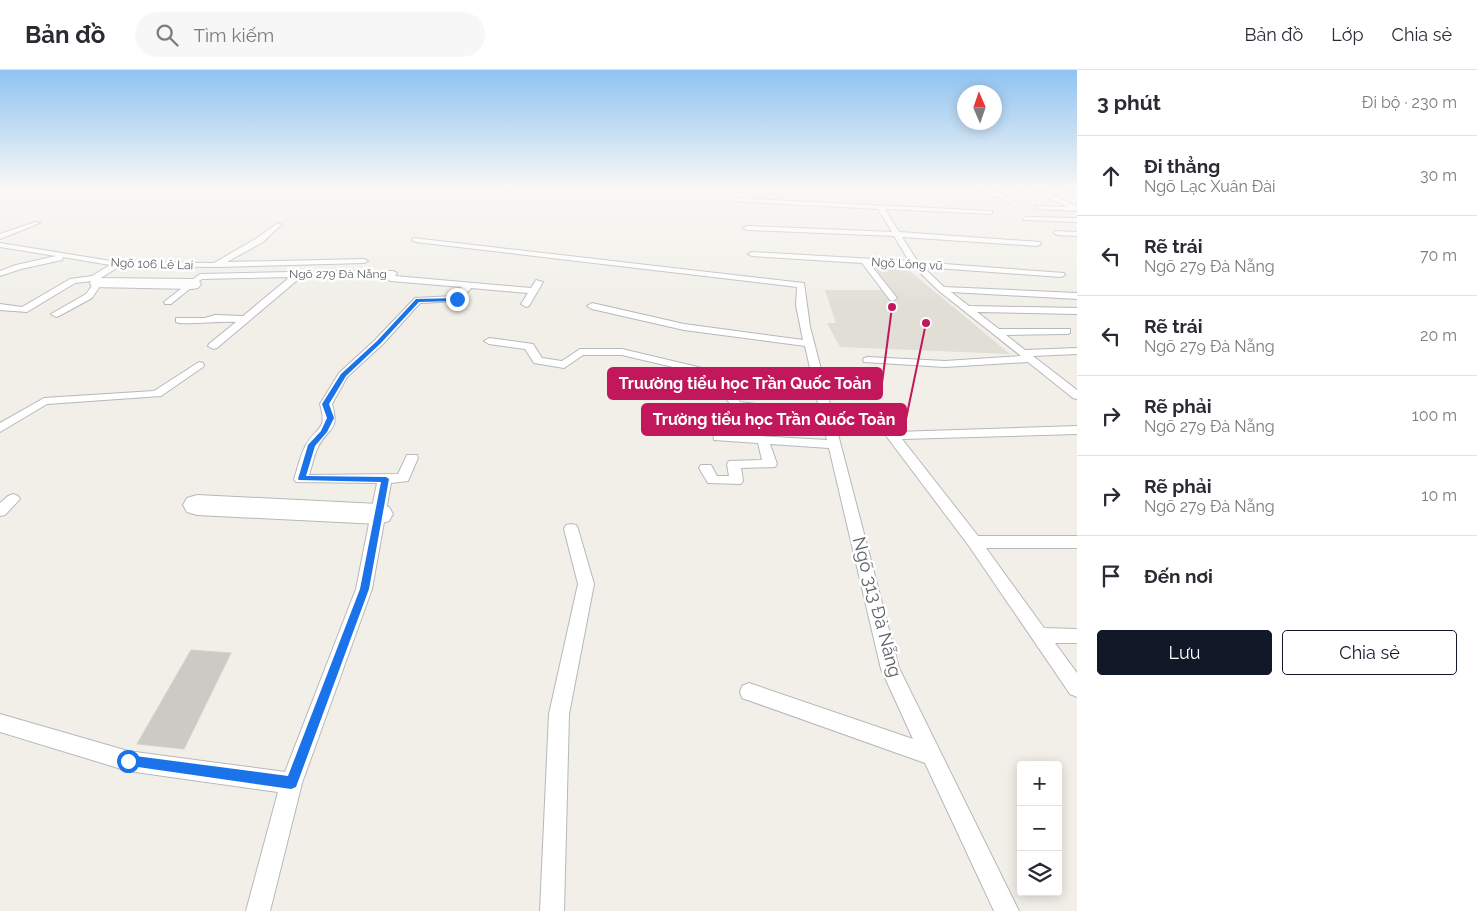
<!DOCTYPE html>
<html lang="vi">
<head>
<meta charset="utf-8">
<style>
	body { margin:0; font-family:Raleway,sans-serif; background:#f7f7f7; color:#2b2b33 }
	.controls { position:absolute; right:15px; bottom:15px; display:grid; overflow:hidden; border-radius:5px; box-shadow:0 2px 12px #0003 }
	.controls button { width:45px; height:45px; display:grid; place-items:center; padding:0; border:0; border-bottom:1px solid #e1e1e2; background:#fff; color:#2b2b33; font:25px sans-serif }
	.compass { position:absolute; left:957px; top:15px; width:45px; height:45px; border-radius:50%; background:#fff; box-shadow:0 2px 12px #0003; rotate:358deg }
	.stop { position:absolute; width:15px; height:15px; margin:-11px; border:4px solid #1a73e8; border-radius:50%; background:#fff }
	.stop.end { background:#1a73e8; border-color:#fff; box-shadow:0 1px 5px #0008 }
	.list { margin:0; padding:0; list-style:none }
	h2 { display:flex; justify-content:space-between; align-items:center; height:65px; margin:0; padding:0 20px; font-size:21px }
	h2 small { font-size:16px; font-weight:400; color:#7c7c81 }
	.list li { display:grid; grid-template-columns:32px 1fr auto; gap:15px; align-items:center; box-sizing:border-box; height:80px; padding:0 20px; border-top:1px solid #e1e1e2 }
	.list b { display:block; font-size:19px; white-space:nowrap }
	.list p { margin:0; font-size:16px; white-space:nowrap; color:#7c7c81 }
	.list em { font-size:16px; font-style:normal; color:#7c7c81 }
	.actions { display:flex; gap:10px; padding:15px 20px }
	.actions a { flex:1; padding:11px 0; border:1px solid #111827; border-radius:5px; text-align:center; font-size:18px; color:#111827 }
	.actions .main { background:#111827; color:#fff }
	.icon { flex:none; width:28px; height:28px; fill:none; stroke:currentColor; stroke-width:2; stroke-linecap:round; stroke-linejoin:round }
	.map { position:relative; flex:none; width:1077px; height:841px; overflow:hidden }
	header { display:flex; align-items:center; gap:30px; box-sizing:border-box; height:70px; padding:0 25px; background:#fff; border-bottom:1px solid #e1e1e2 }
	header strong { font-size:24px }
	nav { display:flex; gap:28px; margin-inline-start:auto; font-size:18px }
	.search { width:350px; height:45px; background:#f7f7f7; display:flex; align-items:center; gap:12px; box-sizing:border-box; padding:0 18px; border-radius:28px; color:#7c7c81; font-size:19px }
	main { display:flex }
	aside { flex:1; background:#fff }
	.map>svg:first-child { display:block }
</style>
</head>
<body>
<header>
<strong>Bản đồ</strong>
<div class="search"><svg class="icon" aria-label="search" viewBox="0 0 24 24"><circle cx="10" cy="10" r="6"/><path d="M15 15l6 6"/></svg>Tìm kiếm</div>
<nav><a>Bản đồ</a><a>Lớp</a><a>Chia sẻ</a></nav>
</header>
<main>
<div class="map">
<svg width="1077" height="841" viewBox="0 0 1077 841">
	<rect width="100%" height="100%" fill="#f1efe8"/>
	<!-- education -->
	<path fill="#e1ded6" d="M905,197l105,87 -170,-7 -13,-24h9l-11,-33h59l-16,-22z"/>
	<!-- building -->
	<path fill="#cccac5" stroke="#d6d1c6" d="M191,580l40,3 -47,96 -47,-5z"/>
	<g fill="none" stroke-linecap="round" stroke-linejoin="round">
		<defs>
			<path id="service" d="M982,119h6c8,6 18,4 26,12l-3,2 -9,-5 -12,-2z
				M1032,119h7l38,17v5l-41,-2v-2l2,-1 29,1z
				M1068,119l9,1v4z
				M733,128l259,13v2l-2,1 -105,-5 14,23 141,10 1,2 -4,2 -135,-9 16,25 146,11 1,2 -4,2 -138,-10 21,20 133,6v6l-126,-7 18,14 108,2v6l-100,-2 22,17h71v4l-3,1 -61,1 19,15 52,-2v6l-44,2 44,34v9l-4,-1 -45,-36 -83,5 -81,-5 -1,-2 1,-2 4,-1 77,4 76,-5 -82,-65 -26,-25 -43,-2 27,34 -4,3 -3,-1 -28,-37 -110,-7 -4,-2 4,-2 157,9 -15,-25 -147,-6 -4,-2 4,-2 145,6 -14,-23 -147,-8 -1,-1z
				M1026,147l51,1v4l-53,-2 -1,-1z
				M35,152l5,1 -40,16v-5z
				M278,153l4,2 -2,1 -17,16 -36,20 137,-3 4,2 -4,2 -148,4 -96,-1 -21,13 3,4 -10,15 -33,18 -3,1 -5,-3 35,-20 8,-11 -2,-2 -17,2 -48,29 -27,-2v-6l22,3 48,-28 22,-3 18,-11 -47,-8 -1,3 -41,9 -21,7v-5l16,-6 40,-9 -56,-9v-4l117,19 97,1 43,-25z
				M1055,161l22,1v4l-19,-1 -4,-2z
				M413,168l391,45 6,44 89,341 120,243h-25l-69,-148 -183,-65 -2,-6 2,-6 7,-3 164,56 -32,-70 -52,-221 -59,-4 7,20 -2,3 -34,1 2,13 -2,3 -33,-1 -9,-15 2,-3h10l6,11h12l-2,-12 2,-3 33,-1 -4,-17 -44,-3 -4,-27 2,-3 4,-1 6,4 2,21 103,6 -5,-21 -90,-12 -21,-31 -89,-21h-39l-19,13 -30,-5 -9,-14 -36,-5 -5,-3 5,-3 44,6 9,14 20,3 18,-12h42l97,23 21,30 80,10 -15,-66 -121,-16 -92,-21 -5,-3 5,-3 92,21 119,16 -7,-35 1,-18 -381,-45 -4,-2z
				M342,201h51l4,2 -2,3 136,12 5,-8 7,2 -14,24 -3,1 -5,-3 7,-11 -57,-5 -11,13 -40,2 -37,41 -36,33 -15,27c8,28 -4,23 -14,43 -4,8 -6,19 -9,28l89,-1 9,-19h10l1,3 -10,23 -17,2 -19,106 -70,194 -32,128h-24l32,-119 -150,-21 -128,-39v-18l128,37 157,21 71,-183 21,-106 -81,-1 -2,-3c4,-11 6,-24 12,-34 10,-19 22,-13 14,-41l19,-31 36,-33 40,-42 39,-2 8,-9 -72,-6 -4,-3 1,-3 -86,2 -84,71 -4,1 -5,-3 1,-2 27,-22c-19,-1 -37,2 -57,1l-3,-1v-4h29l10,-3 28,1 47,-39 -88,2 -31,25h-6l-1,-2 36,-28z
				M199,292l4,1 1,2 -1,2 -42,29 -114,8 -47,28v-9l44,-25 110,-7z
				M876,340l4,1 16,21 181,-6v8l-175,5 76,97h99v12h-91l58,80 33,1v14h-22l22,30v24l-7,-3 -101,-148 -97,-129 -2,-3z
				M13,424l5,2 2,3 -15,16 -5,1v-13l8,-7z
				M571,454l5,1 2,4 16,55 -25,130 -5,197h-24l9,-197 29,-130 -14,-55 2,-4z"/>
			<path id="minor" d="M98,208l94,1 6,1 3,4 -3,4 -6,1 -100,-2 -2,-4 2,-4z
				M197,425l182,9 10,3 4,7 -4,7 -10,3 -182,-9 -10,-3 -4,-7 4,-7z"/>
		</defs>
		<!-- service casing -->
		<use href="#service" stroke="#b5b8bc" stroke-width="2"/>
		<!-- minor casing -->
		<use href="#minor" stroke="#b5b8bc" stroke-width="2"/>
		<!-- service -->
		<use href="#service" fill="#fff" fill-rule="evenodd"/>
		<!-- minor -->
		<use href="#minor" fill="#fff" fill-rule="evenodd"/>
	</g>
	<!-- sky -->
	<linearGradient id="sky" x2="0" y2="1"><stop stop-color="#8fc3f1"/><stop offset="0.5" stop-color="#f9f8f5"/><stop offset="1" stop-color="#f9f8f5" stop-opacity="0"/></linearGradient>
	<rect width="1077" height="236" fill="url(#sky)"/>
	<!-- route -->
	<path fill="#1a73e8" d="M458,228l-1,3 -38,1 -38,41 -35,33 -17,28 5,14 -7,14 -12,14 -9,30 80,1 3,2 -20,110 -73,198 -5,2 -167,-24 -2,-4 2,-5 4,-1 160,21 72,-187 21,-107 -82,-2 -1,-1 10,-34 13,-14 6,-13 -5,-14 19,-30 36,-33 39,-42z"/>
	<g text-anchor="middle" stroke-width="5" stroke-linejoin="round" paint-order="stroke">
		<!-- far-street labels -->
		<g font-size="12" fill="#5f6368" stroke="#fff">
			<text transform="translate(152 194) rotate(2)" y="4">Ngõ 106 Lê Lai</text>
			<text transform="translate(907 194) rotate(3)" y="4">Ngõ Lông vũ</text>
			<text x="338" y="208">Ngõ 279 Đà Nẵng</text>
		</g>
		<!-- near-street labels -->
		<g font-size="18" fill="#5f6368" stroke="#fff">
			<text transform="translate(877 537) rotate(75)" y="6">Ngõ 313 Đà Nẵng</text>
		</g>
	</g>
	<!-- callouts -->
	<path fill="none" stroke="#c2185b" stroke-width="2" d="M892 237L882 313M926 253L906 349"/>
	<g fill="#c2185b" stroke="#fff" stroke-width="2">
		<circle cx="892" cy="237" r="5"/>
		<circle cx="926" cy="253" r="5"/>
	</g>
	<g fill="#c2185b" stroke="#c2185b" stroke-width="2">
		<rect x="608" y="298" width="274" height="31" rx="5"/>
		<rect x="642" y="334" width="264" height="31" rx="5"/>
	</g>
	<g font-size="16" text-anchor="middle" font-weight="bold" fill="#fff">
		<text x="745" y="319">Truường tiểu học Trần Quốc Toản</text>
		<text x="774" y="355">Trường tiểu học Trần Quốc Toản</text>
	</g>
</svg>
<div class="controls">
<button>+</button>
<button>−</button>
<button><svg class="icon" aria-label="layers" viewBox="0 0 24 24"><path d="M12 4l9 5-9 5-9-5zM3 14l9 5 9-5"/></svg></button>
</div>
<svg class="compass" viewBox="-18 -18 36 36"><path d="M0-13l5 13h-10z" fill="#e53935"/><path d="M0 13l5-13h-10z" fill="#7c7c81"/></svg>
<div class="stop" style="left:128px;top:691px"></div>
<div class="stop end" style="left:457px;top:229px"></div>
</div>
<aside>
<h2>3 phút<small>Đi bộ · 230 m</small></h2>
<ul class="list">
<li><svg class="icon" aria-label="ahead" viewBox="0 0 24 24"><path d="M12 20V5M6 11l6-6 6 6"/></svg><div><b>Đi thẳng</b><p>Ngõ Lạc Xuân Đài</p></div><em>30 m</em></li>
<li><svg class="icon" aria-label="left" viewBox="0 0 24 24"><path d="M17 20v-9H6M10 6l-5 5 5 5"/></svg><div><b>Rẽ trái</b><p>Ngõ 279 Đà Nẵng</p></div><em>70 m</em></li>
<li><svg class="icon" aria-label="left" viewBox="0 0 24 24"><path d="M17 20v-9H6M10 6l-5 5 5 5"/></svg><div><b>Rẽ trái</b><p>Ngõ 279 Đà Nẵng</p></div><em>20 m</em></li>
<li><svg class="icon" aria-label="right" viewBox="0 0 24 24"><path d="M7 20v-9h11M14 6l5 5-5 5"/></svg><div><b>Rẽ phải</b><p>Ngõ 279 Đà Nẵng</p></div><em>100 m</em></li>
<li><svg class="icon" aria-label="right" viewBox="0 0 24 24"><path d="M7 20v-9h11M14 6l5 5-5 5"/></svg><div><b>Rẽ phải</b><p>Ngõ 279 Đà Nẵng</p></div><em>10 m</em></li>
<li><svg class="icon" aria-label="arrive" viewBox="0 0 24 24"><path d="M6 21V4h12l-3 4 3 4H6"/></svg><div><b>Đến nơi</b></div></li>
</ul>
<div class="actions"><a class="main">Lưu</a><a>Chia sẻ</a></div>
</aside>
</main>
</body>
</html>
